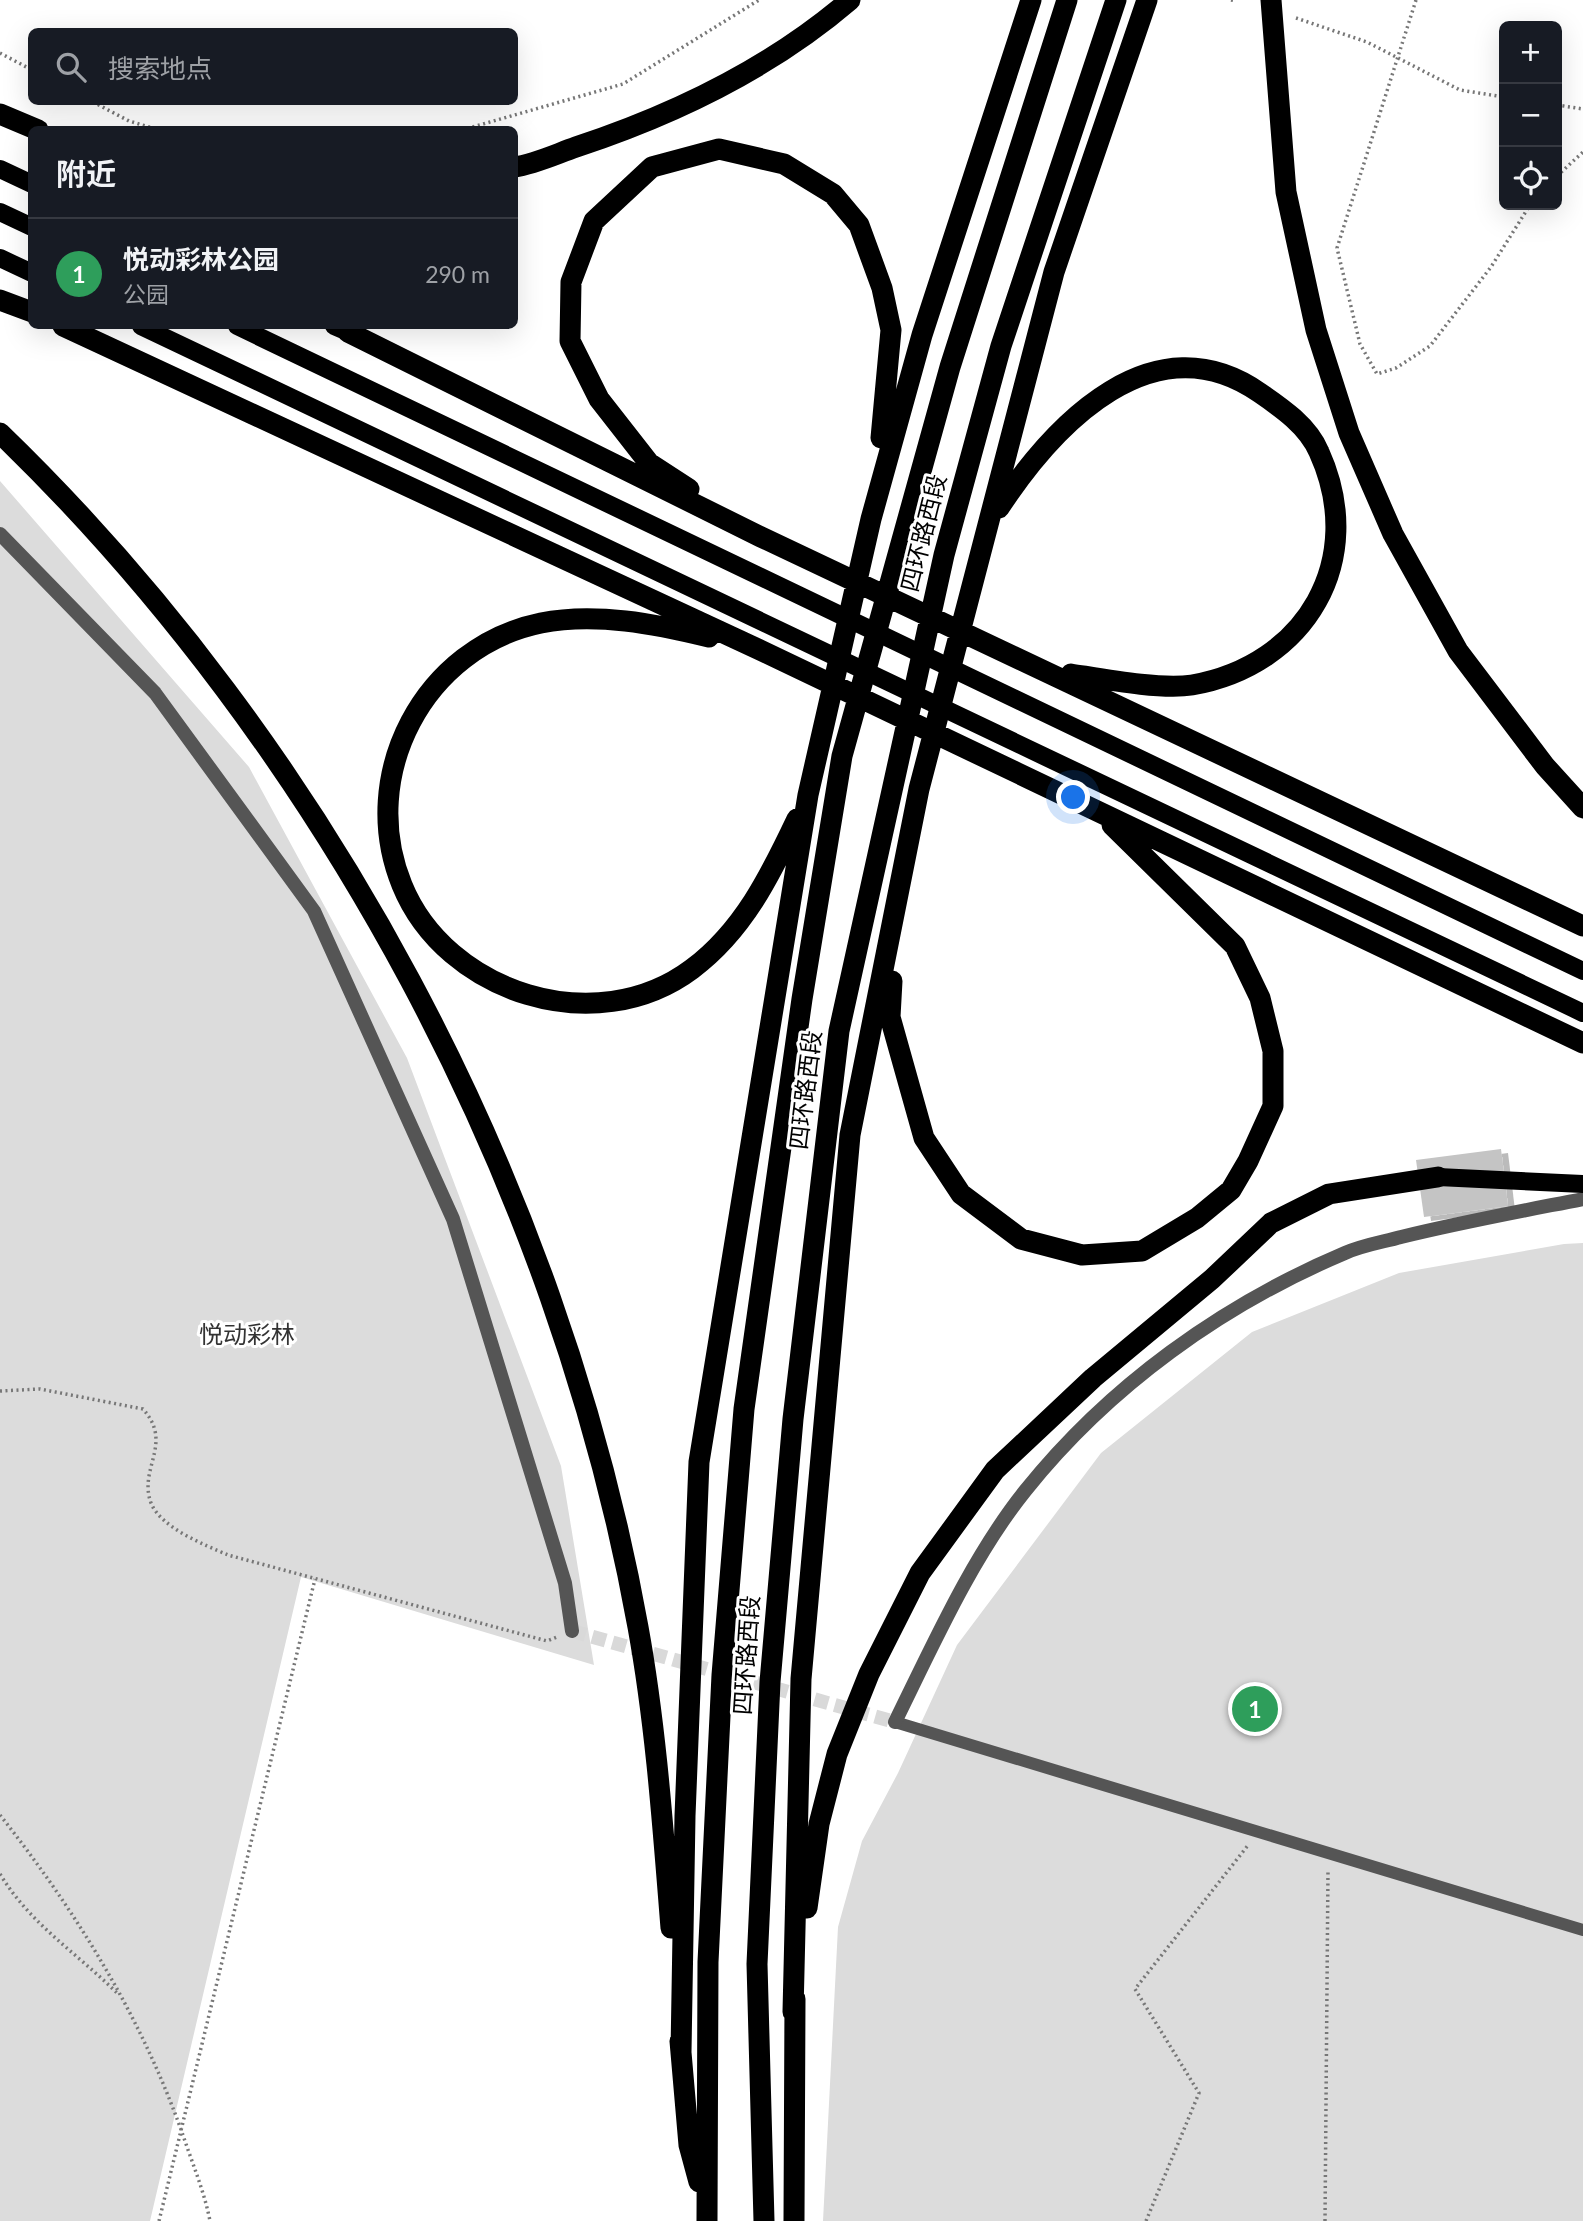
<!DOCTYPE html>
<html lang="zh">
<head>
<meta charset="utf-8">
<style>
	body { margin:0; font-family:Lato,"Noto Sans SC",sans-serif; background:#20242c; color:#f1f3f6 }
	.controls { position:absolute; right:21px; top:21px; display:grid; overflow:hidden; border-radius:10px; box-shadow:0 7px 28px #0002 }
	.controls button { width:63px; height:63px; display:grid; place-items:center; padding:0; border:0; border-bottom:2px solid #363941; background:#171b24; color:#f1f3f6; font:35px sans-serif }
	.you { position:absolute; left:1074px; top:798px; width:24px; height:24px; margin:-18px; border:5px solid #fff; border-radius:50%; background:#1a73e8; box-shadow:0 0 0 10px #1a73e833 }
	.badge { display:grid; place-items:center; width:46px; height:46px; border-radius:50%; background:#858687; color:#fff; font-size:23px; font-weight:700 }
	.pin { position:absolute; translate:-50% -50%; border:4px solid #fff; box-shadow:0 2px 7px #0006 }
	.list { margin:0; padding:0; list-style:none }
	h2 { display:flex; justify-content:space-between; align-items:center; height:91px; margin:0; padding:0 28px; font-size:30px }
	h2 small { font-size:23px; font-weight:400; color:#9ea1a6 }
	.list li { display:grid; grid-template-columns:46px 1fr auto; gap:21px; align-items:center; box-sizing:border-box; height:112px; padding:0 28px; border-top:2px solid #363941 }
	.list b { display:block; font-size:26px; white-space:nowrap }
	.list p { margin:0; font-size:23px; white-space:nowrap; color:#9ea1a6 }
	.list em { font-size:23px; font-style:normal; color:#9ea1a6 }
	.icon { flex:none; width:38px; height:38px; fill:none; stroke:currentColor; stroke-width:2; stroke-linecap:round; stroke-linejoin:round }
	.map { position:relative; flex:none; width:1583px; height:2221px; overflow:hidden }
	.search { position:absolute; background:#171b24; box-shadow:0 7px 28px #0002; left:28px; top:28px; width:490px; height:77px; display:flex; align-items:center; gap:18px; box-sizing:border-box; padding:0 24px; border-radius:10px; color:#9ea1a6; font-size:26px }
	.panel { position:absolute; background:#171b24; box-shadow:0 7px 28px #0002; left:28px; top:126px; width:490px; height:203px; border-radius:10px }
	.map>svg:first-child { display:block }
</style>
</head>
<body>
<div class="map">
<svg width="1583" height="2221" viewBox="0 0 1583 2221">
	<defs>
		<filter id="shadow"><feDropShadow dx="7" dy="4" stdDeviation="0" flood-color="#0004"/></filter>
	</defs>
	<rect width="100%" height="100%" fill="#fff"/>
	<!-- green -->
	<path fill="#dcdcdc" d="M0,481l249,286 158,291 154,408 33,199 -293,-88 -151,644h-150z
		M1583,1243v978h-760l15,-294 24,-86 36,-68 59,-128 144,-192 151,-121 147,-59 165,-29z"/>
	<!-- building -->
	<path fill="#c4c4c4" filter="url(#shadow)" d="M1501,1149l7,57 -84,11 -8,-57z"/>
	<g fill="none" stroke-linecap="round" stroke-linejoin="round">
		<!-- street-tunnel -->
		<path stroke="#d9d9d9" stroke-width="14" stroke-dasharray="14 7" stroke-linecap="butt" d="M572,1631l323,91"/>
		<!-- path -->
		<path stroke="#777" stroke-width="3.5" stroke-dasharray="2 3.5" stroke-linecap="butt" d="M1231,0l5,1
			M1416,0l-79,248 23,96 17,30 19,-6 34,-22 61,-79 39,-62
			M1296,18l71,24 93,48 44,7
			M0,53l32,17
			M93,102l36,19 30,9
			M1557,105l26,4
			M462,130l161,-46 136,-84
			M1557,176l26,-24
			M0,1391l40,-2 103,20c31,35 -5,59 8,94 10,25 54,42 77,52l319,86 10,-4
			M0,1815c79,100 145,208 186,329 9,26 19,51 24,77
			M0,1874c31,51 77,79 118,120
			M159,2221l156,-642
			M1146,2221l53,-128 -64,-104 114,-145
			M1325,2221l3,-351"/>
		<!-- lane -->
		<path stroke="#555" stroke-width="12" d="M895,1722l688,208"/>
		<!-- street -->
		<path stroke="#555" stroke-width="14" d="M0,534l155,159 159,218 139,308 112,364 7,48
			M895,1722c38,-77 77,-165 130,-231 84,-105 197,-186 320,-238 18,-8 38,-11 56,-16 61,-15 121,-26 182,-38"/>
		<!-- primary -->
		<path stroke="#000" stroke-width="18" d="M0,169l32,15
			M0,212l32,15
			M0,258l32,15
			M141,326l1442,687
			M237,326l1346,645
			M334,326l14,6
			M1438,1177l145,7"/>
		<!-- highway -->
		<path stroke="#000" stroke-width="21" d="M1271,0l15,192 30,138 33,103 44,101 65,117 87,115 38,42
			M0,114l38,16
			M514,167c21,-3 42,-13 62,-20 97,-32 196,-80 274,-147
			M0,300l32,12
			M63,326l697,324 823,393
			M348,332l413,205 822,389
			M0,433c324,313 558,750 638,1194 18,99 25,201 33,301
			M689,489l-40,-26 -50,-64 -29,-58 1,-59 23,-61 58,-54 67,-18 65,15 49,30 26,31 23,63 9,42 -10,108
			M999,508c56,-85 155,-189 261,-115 22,15 48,33 59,59 49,108 -13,213 -127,233 -31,5 -89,-6 -121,-11
			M709,637c-53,-13 -114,-25 -168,-14 -117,24 -184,152 -139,262 44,108 194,156 290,84 51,-38 78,-93 105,-150
			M892,981l-2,36 34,121 37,56 60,45 61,16 60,-4 55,-33 34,-28 17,-29 25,-55v-55l-13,-53 -25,-52 -123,-121
			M807,1908l12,-84 18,-70 32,-80 51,-101 75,-103 98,-92 119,-99 59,-56 58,-29 109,-17
			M793,2012l8,-333 49,-544 69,-346 135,-517 93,-272
			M680,2041l9,104 10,37
			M681,2052l4,-236 14,-354 109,-667 63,-276 51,-184 109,-335
			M707,2221l1,-259 14,-287 22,-266 58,-410 40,-243 108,-389 117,-367
			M764,2221l-7,-257 13,-282 23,-263 46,-388 105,-476 57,-209 115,-346
			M794,2221l1,-222"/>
	</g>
	<g text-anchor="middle" stroke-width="6" stroke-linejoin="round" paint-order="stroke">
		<!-- street labels -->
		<g font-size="24" fill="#000" stroke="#fff">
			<text transform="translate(924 533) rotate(-76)" y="8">四环路西段</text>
			<text transform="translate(806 1090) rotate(-83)" y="8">四环路西段</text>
			<text transform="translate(747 1655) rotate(-86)" y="8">四环路西段</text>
		</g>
		<!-- park labels -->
		<g font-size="24" fill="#333" stroke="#fff">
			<text x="247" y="1343">悦动彩林</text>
		</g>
	</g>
</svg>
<div class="controls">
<button>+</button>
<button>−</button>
<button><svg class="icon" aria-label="locate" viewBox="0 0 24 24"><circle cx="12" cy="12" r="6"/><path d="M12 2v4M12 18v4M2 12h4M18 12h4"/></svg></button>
</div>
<div class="you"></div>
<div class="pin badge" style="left:1255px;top:1709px;background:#2e9e5b">1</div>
<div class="search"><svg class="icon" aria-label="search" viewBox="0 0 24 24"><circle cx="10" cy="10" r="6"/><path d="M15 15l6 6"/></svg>搜索地点</div>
<section class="panel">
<h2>附近<small></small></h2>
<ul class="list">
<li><span class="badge" style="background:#2e9e5b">1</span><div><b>悦动彩林公园</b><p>公园</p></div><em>290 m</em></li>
</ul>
</section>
</div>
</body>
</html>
